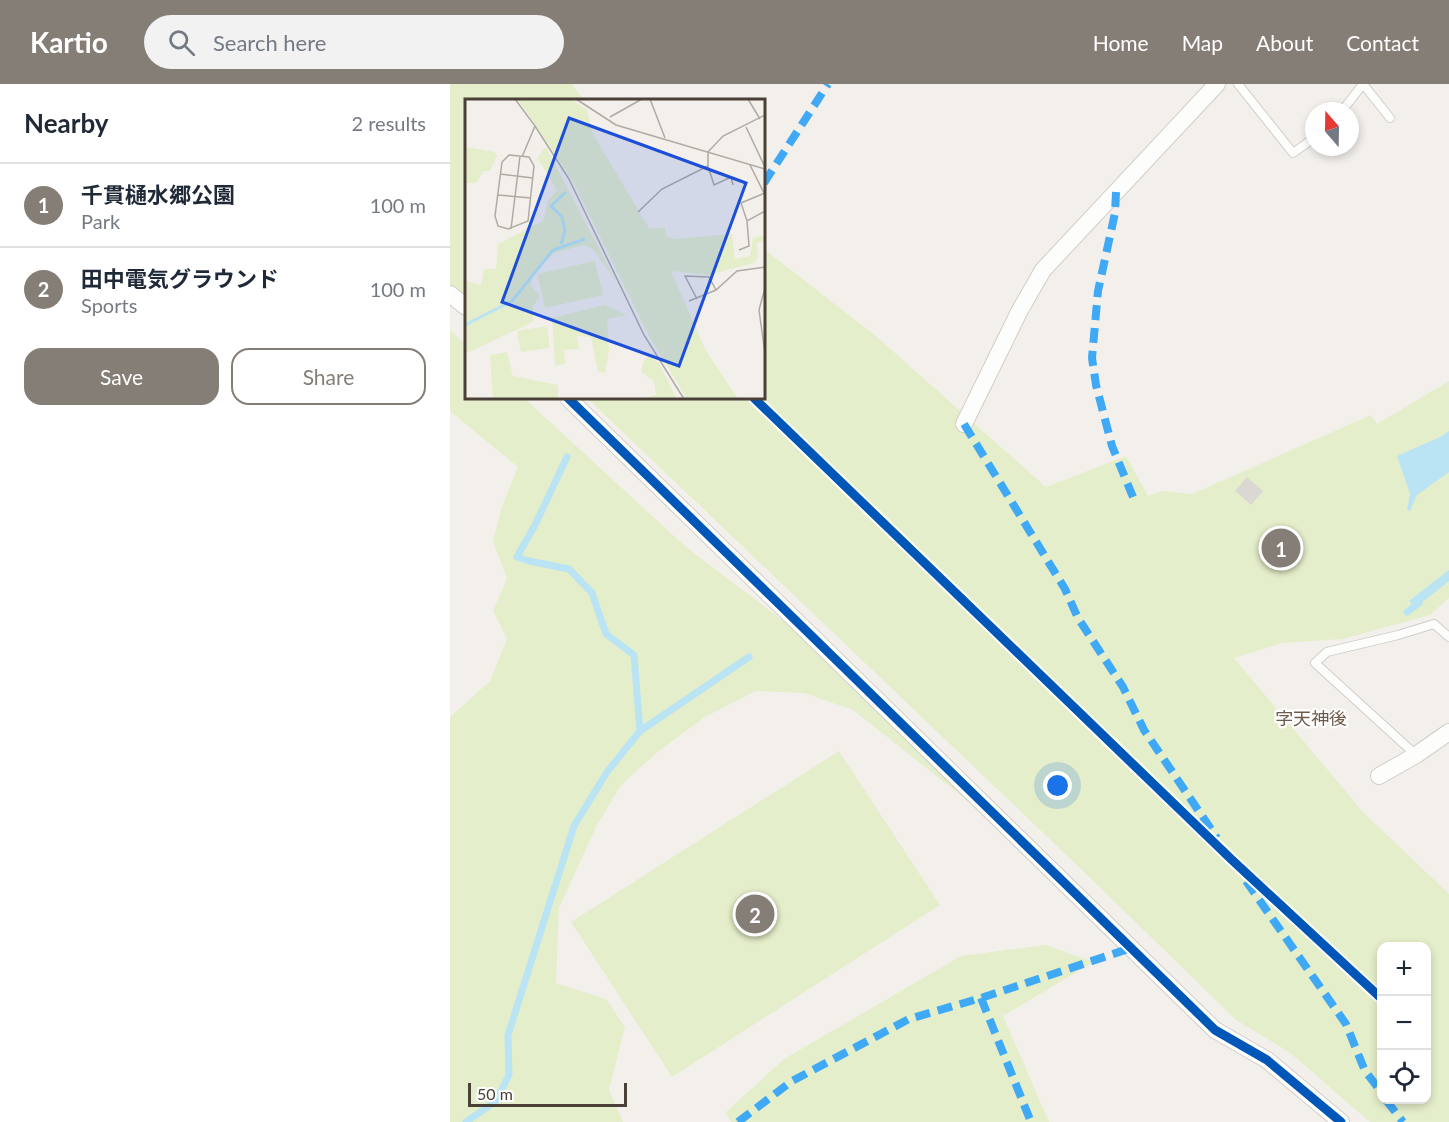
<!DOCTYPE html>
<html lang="en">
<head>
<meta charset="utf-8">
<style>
	body { margin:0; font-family:Lato,"Noto Sans JP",sans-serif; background:#f2f2f3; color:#1f2937 }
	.controls { position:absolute; right:18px; bottom:18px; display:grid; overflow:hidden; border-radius:12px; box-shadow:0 3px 9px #0003 }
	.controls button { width:54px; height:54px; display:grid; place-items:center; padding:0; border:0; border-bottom:2px solid #e0e1e3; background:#fff; color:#1f2937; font:30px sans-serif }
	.compass { position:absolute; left:855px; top:18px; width:54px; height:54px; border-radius:50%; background:#fff; box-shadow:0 3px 9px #0003; rotate:340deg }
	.scale { position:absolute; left:18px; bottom:15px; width:159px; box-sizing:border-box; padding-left:6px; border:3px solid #4a4037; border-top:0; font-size:16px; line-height:21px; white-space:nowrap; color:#4a4037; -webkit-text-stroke:4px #fff; paint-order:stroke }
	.you { position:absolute; left:608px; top:702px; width:21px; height:21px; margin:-15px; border:4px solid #fff; border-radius:50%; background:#1a73e8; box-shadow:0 0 0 9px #1a73e833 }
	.badge { display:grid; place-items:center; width:39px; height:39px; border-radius:50%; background:#857e76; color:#fff; font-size:20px; font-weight:700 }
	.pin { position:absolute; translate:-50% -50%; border:3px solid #fff; box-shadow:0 2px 6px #0006 }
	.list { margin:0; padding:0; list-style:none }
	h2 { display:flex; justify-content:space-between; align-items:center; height:78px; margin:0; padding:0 24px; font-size:26px }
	h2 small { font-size:20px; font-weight:400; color:#747a83 }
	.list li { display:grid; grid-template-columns:39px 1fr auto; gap:18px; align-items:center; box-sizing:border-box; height:84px; padding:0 24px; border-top:2px solid #e0e1e3 }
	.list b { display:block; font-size:22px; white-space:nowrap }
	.list p { margin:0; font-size:20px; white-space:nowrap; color:#747a83 }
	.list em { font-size:20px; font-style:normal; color:#747a83 }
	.actions { display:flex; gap:12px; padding:18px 24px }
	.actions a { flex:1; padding:14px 0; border:2px solid #857e76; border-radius:18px; text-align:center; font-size:21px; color:#857e76 }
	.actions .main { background:#857e76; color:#fff }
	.icon { flex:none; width:33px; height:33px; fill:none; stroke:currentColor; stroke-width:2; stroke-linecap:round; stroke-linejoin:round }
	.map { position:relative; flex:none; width:999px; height:1038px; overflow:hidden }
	header { display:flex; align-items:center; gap:36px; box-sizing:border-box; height:84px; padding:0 30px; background:#857e76; color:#fff }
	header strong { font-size:28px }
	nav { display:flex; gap:33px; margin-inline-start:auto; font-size:21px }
	.search { width:420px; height:54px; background:#f2f2f3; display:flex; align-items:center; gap:15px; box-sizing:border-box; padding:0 21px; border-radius:33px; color:#747a83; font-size:22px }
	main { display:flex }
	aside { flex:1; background:#fff }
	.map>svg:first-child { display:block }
</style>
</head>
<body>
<header>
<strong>Kartio</strong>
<div class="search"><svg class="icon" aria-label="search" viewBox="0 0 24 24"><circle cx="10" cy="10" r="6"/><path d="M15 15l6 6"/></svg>Search here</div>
<nav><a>Home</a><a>Map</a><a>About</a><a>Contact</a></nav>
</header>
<main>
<aside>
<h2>Nearby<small>2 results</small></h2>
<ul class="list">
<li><span class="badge">1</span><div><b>千貫樋水郷公園</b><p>Park</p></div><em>100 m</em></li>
<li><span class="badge">2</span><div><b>田中電気グラウンド</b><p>Sports</p></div><em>100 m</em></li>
</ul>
<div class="actions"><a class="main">Save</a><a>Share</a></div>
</aside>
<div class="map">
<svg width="999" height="1038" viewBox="0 0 999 1038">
	<rect width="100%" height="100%" fill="#f3f0ec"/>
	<!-- green -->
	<path fill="#e5eeca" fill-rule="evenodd" d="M0,0h122l12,16h-118v199l-16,-14z
		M314,165l113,88 169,150 80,-31 22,40 14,-5 30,3 179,-79 6,9 72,-43v217l-19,17 -87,24 -61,4 -48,15 129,154 86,82v228h-79l-81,-70 -53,-32 -154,-150 -495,-472h177zM932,862h44v154h-44z
		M0,246l16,15v53h58l162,149 141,107 161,163 -135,-107 -49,-17 -48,-2 -51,26 -46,34 -38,34 -25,42 -37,81 -3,75 50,16 19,28 -16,63 14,32h-173v-405l40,-36 17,-42 -14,-28 14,-32 -14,-38 9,-35 16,-39 -68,-56z
		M389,667l101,154 -268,172 -101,-155z
		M596,861l48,17 -91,54 46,106h-318l-5,-10 58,-53 177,-103z"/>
	<!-- water -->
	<path fill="#bae4f3" d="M999,347v41l-32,23 -7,16 -3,-1 3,-16 -13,-38 43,-19z
		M999,486v11l-34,27 -6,-7z"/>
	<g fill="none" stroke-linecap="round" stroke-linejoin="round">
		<!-- stream -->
		<path stroke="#bae4f3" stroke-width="7" d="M117,373l-32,68 -18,32 12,4 40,8 23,24 14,41 28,21 6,76
			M957,528l12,-9
			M16,1038l30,-21 13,-26 -1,-40 66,-209 33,-54 33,-41 109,-74"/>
	</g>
	<!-- building -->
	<path fill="#dbd7d3" stroke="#dbd7d2" stroke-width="1.5" d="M797,394l15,13 -11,13 -15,-13z"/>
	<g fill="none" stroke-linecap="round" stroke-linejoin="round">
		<defs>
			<path id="service" d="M788,0l55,69 21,-15
				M913,0l27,34
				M892,27l21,-27
				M966,671l-101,-92 12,-11 71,-17 36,-11 15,13"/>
			<path id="minor" d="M0,210l16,13
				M118,314l647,632 52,30 74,62
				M514,340l56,-114 23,-40 174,-186
				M929,692l37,-21 33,-23"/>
		</defs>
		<!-- service casing -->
		<use href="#service" stroke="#d1cec9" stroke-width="10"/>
		<!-- minor casing -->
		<use href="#minor" stroke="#d1cec9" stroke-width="18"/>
		<!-- service -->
		<use href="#service" stroke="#fdfdfc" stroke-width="8"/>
		<!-- minor -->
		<use href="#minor" stroke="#fdfdfc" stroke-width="16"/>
		<!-- quiet -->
		<path stroke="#3fa9f5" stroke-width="8" stroke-dasharray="15 8" stroke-linecap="butt" d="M314,99l64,-99
			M666,108l-1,21 -17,78 -6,67 4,27 16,61 21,51
			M514,340l101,165 13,29 45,69 21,43 73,108
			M796,797l100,143 19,47 17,22
			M531,914l50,124
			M936,1016l17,22
			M288,1038l54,-41 117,-62 72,-21 150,-50"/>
		<defs>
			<path id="cycleway" d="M118,314l647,632 52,30 74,62
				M304,314l477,461 151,140"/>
		</defs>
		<!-- cycleway casing -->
		<use href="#cycleway" stroke="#fff" stroke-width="13"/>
		<!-- cycleway -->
		<use href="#cycleway" stroke="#0057b8" stroke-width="9"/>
	</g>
	<g text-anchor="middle" stroke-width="4.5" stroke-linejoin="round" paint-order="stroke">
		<!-- neighbourhood labels -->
		<g font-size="18" fill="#6e5c4d" stroke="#fff">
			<text x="861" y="641">字天神後</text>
		</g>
	</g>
	<!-- overview -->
	<g transform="translate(15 15)">
		<rect width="300" height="300" fill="#f3f0ec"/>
		<path d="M53,0h53l16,11 6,24 56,94h16l1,8 8,3 58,-5 3,25 15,-3 3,-18 12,-3v6l-8,2 1,15 -4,5 -46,12 -37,-4 34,78 33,50h-51l-39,-65 -76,-154zM0,48l30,5 2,4 -7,15h-6l-8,12h-11zM81,48l71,136 -24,-34 -9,-4 -30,8 -18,18 -6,13 10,12 -7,10v16l-68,32v-73l16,4 3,-16h12l2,-25 46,-24 3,-18 10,-12 -20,-32zM130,162l8,34 -58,13 -8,-34zM139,206l23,10 -20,4 2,31 -4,23 -7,-1 -7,-35 -14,-1 2,13 -15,1 1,14 -10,2 -3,-48zM82,227l3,22 -29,4 -4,-21zM42,253l6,24 45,9v14h-65l-3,-44zM184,257l10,7 18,36h-34l13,-4 -2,-14 -13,-9 3,-12z" fill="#e5eeca"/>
		<path fill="none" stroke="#bae4f3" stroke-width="3" d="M96,145l4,-13 -3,-14 -11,-11 15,-14M0,226l47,-24 41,-51 32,-11"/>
		<path fill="none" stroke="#afaaa4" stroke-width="1.5" d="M50,0l20,27 -13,31M111,0l40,26 149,44M185,0l15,39M283,0l12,20M145,18l32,-18M70,27l34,53 75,156 40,64M281,28l19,40M44,56l20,2 5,9 -6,55 -20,8 -10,-3 -3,-10 7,-54zM285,66l15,30M243,67l6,19 17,-8 2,8M35,75l33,4M300,94l-24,10 6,18 18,-10M33,96l33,3M173,113l24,-23 46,-23v-14l15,-16 42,-21M46,130l9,-73M274,151l10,-4 -2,-25M300,189l-6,22 6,43M232,200l-12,-23 24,1 7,13M224,202l27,-11 21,-19 28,-4"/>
		<path fill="#1d4ed8" fill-opacity="0.15" stroke="#1d4ed8" stroke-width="3" d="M104,19l177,65 -67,183 -177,-64z"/>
		<rect width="300" height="300" fill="none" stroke="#4a4037" stroke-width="3"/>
	</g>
</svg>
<div class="controls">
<button>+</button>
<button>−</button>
<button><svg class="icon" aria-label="locate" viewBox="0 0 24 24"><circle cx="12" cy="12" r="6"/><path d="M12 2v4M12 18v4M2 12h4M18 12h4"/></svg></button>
</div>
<svg class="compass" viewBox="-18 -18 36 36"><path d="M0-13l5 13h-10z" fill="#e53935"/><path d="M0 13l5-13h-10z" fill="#747a83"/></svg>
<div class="scale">50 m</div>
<div class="you"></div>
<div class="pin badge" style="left:831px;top:464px">1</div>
<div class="pin badge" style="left:305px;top:830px">2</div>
</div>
</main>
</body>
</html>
